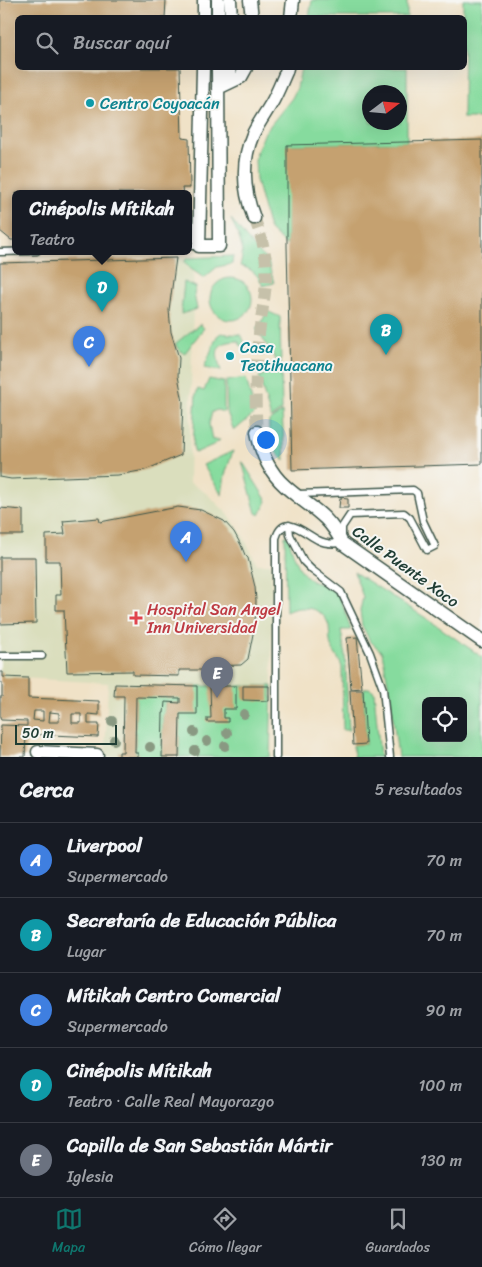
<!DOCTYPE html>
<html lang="es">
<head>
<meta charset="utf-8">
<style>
	body { margin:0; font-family:Sriracha,sans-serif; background:#242831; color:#f1f3f6 }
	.controls { position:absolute; right:15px; bottom:15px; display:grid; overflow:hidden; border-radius:8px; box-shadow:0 5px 20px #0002 }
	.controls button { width:45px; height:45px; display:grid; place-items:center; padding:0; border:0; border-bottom:1px solid #363941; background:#171b24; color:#f1f3f6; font:25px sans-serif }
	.compass { position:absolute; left:362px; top:85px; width:45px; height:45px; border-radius:50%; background:#171b24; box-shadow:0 5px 20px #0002; rotate:74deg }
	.scale { position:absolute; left:15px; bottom:12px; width:102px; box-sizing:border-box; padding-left:5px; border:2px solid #1f3d34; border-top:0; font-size:14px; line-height:18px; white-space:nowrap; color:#1f3d34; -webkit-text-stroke:4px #f6f6f2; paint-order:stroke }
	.you { position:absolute; left:265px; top:439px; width:18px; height:18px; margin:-12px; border:4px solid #fff; border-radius:50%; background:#1a73e8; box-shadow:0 0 0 8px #1a73e833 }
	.badge { display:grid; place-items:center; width:32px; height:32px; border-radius:50%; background:#0f766e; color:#fff; font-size:16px; font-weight:700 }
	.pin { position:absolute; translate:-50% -41px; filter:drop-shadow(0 1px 2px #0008) }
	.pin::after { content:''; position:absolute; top:26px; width:18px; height:15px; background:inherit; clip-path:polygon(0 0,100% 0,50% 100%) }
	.popup { position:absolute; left:12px; top:190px; width:180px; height:65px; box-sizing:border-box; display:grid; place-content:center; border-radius:8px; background:#171b24; filter:drop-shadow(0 1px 4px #0005); font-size:16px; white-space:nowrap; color:#9ea1a6 }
	.popup b { font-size:19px; color:#f1f3f6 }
	.popup::after { content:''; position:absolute; left:50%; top:100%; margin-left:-10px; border:10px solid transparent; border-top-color:#171b24 }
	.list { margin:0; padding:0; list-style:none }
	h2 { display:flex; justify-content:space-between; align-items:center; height:65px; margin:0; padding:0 20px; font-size:21px }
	h2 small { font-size:16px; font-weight:400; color:#9ea1a6 }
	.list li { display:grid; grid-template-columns:32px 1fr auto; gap:15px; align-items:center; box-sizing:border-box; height:75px; padding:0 20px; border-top:1px solid #363941 }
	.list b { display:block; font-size:19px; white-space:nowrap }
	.list p { margin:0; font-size:16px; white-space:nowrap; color:#9ea1a6 }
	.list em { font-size:16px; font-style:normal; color:#9ea1a6 }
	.icon { flex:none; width:28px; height:28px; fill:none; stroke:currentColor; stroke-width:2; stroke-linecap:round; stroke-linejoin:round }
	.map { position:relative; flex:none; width:482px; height:757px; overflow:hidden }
	.search { position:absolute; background:#171b24; box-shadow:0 5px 20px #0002; left:15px; right:15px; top:15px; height:55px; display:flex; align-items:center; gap:12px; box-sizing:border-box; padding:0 18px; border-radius:8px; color:#9ea1a6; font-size:19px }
	.sheet { height:440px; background:#171b24 }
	nav { display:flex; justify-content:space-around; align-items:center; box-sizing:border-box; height:70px; border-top:1px solid #363941; background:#171b24; font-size:14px; color:#9ea1a6 }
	nav a { display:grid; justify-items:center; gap:2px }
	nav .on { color:#0f766e }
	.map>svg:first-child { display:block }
</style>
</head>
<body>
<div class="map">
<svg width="482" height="757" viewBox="0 0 482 757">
	<rect width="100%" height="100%" fill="#f6f6f2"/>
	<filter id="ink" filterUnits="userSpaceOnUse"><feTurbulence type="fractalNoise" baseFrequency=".02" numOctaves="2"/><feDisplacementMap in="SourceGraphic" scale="10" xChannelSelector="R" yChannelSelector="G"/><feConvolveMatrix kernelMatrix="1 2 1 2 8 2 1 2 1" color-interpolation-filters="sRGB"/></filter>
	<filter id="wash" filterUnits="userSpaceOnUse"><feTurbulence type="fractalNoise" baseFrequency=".0096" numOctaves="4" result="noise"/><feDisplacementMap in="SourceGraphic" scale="20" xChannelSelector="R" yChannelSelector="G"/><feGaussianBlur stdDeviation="1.12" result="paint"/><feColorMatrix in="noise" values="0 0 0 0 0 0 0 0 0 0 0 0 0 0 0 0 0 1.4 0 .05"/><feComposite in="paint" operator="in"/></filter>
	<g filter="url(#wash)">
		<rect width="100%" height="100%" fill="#f0e2c7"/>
		<!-- built -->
		<path fill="#dadebd" d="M194,258l-5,224 17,11 21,20 15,21 15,30h14l1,122h-91l-2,71h-74l3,-74 -105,-6 -3,-5v-409z"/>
		<!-- green -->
		<path fill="#86db9e" stroke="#528c69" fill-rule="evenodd" d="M312,0h95v17h-98z
			M463,0h19v140l-1,-22h-18l1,-100 -1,-1z
			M301,68h106v74l-119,3 -1,101 -18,-17 -13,-49 -1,-20 2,-9 8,-19 27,-34 5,-10zM370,92h30v30h-30z
			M231,219l15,19 22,24 6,21 -11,3c-4,-11 -12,-18 -23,-20 6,-18 -2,-31 -9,-47z
			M233,256l-1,8 -15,3 -13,11 -13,-9 -6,-7 1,-4z
			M210 299a21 21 0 1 1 42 0a21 21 0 1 1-42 0Z
			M184,282l12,5 -2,7 3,15 -16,5z
			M267,311l13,6 2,93 -11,8 -12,-41 17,-8 2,-6 -22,-35 5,-4z
			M200,324l4,4 -20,26 -8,-8v-3z
			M221,333c24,4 20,-5 26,22l-9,-14c-24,1 -23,10 -17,30l-17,-3 13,-32z
			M246,378l9,35 -21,18 -7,-19 -1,-31z
			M209,379l15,3v30l-7,-2 -5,2 -3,12 3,16h8l-7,5 -18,8 -2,-7 3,-52 2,-5 6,2z
			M282,412l3,49c-13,-11 -17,-24 -16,-40z
			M233,451l-8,24 -3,20 -19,-30z
			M242,461l25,40 -7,14 -4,-2z
			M285,536h3c4,14 10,39 26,46 8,3 14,2 21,8 7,8 12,29 16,40h-10l4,24 4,76h-6l-1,-63c-2,-8 -8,-13 -11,-21 -2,-6 -1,-13 -2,-20 -5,-19 -28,-22 -43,-14z
			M354,572l75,48 53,37v100h-84l-8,-63 -8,-42 -12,-11 -8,-15 -2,-15 3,-14zM426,701h37v37h-37z
			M181,686h91l-2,71h-91l1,-54 -15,-1 -1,11 -1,1 -1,43h-24v-4h-3l1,-56z
			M366,688h3l5,3 6,66h-26l-1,-12 13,-1 -3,-54z"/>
		<g id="blocks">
			<!-- building -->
			<path fill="#c5a16f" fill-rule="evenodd" d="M0,0h166l-1,18h-147v50h162l2,70 7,1 1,49h-8l1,5h-167v47h-5l-11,-9z
				M482,140v324l-190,6 -5,-224v-101z
				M176,258l-7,52 2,22 8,26 -1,18 5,26 -2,53 -36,15 -27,5 -107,4 -11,-2v-214z
				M340,498l8,1v9h-9z
				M178,507l23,3 23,11 10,11 7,13 4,10 3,3 7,29 1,14 -1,23 -7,35 -7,6 -32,1 1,4h-31v6l-46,-1v-4l-66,1 -3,-62h-8v-15h5l-1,-34h-14v-26l19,-1 -2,-13 36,-3 1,4z
				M0,508l23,2v25h-23z
				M0,557h35l1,66 -36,1z
				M357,637l5,51 -11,1 -4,-51z
				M0,672h3v5l25,1v20l71,3v14l-11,-1v10h11l-1,13 -72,-3 -1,23h-25l1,-32 26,1v-5l-26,-1 -1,-2v-21h2v-14h-2zM34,711h9v10l-10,-1zM50,712l9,1v9h-10zM72,714h9v9h-9z
				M115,684l82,2v28h-17l-1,43h-17l1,-44h1l1,-11 15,1v-5l-44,-1 -1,56h3v4h-19v-5h4l1,-56h-10z
				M210,686h26v23h-12v9h4v4h-21v-4h4z
				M243,686h26v15l-26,-1z
				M350,690h13l3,54 -13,1z"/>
		</g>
	</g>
	<g filter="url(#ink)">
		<use href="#blocks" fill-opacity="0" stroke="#3e564a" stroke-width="1"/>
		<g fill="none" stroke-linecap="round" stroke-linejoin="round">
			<!-- minor-tunnel -->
			<path stroke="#c6c1aa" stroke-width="12" stroke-dasharray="12 6" stroke-linecap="butt" d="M254,218c22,52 9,74 4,125 -3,30 -3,60 -1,89"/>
			<defs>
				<path id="service" d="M188,246h11
					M0,252l37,-1
					M289,525l1,10 14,27 8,8 29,22 29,61 13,36 7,68
					M0,656h42
					M276,757v-219c8,-26 28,-5 42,2 7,4 15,4 24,3v-16l8,-12 54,-2 6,5 17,32 8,-4 -12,-25 -6,-28 -4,-3 -115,4"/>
				<path id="minor" d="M218,0v18
					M230,0l1,18
					M250,0l2,18
					M204,18v-18
					M291,18l2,-18
					M203,68l-4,178h20l-1,-178
					M226,84l5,-16
					M218,88l23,-11 5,-9
					M254,218c-11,-28 -13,-56 -1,-84 5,-10 12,-20 18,-30 6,-10 10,-21 15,-32l1,-4
					M257,432c4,21 12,40 28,54 23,21 43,27 57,57l140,98
					M38,752l59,3"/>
			</defs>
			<!-- service casing -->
			<use href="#service" stroke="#3e564a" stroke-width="9"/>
			<!-- minor casing -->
			<use href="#minor" stroke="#3e564a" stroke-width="15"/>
			<!-- service -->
			<use href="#service" stroke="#fff" stroke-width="6"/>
			<!-- minor -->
			<use href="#minor" stroke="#fff" stroke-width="12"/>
		</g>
		<!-- trees -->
		<g fill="#899982">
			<circle cx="244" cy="714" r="5"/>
			<circle cx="112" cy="721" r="5"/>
			<circle cx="194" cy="732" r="5"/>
			<circle cx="227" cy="733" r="5"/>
			<circle cx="114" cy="740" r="5"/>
			<circle cx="207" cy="741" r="5"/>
			<circle cx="225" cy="746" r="5"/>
			<circle cx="150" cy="747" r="5"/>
			<circle cx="195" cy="751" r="5"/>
		</g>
	</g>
	<!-- markers -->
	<g fill="#0f9aa8" stroke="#f6f6f2" stroke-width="2">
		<circle cx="90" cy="103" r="5"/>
		<circle cx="230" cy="356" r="5"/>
	</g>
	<path fill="#e0444e" stroke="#f6f6f2" stroke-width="2" d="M133.5 610.5h5v5h5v5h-5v5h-5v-5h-5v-5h5z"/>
	<g text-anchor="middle" stroke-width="4" stroke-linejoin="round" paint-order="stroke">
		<!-- culture labels -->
		<g font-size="16" fill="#0d838f" stroke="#f6f6f2" text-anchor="start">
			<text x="100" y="109">Centro Coyoacán</text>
			<text x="240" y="353">Casa<tspan x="240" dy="18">Teotihuacana</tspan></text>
		</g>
		<!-- street labels -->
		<g font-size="16" fill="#1f3d34" stroke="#f6f6f2">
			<text transform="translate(406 566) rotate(36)" y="6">Calle Puente Xoco</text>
		</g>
		<!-- health labels -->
		<g font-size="16" fill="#be3a42" stroke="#f6f6f2" text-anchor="start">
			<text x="147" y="615">Hospital San Angel<tspan x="147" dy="18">Inn Universidad</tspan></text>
		</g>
	</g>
</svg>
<div class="controls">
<button><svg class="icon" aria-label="locate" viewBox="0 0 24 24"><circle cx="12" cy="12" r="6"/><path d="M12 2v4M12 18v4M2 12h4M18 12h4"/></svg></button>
</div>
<svg class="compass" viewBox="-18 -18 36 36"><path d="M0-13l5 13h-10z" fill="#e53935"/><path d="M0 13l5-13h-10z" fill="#9ea1a6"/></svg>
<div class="scale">50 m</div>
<div class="you"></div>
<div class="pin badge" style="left:186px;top:562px;background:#3f7fe0">A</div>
<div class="pin badge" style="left:386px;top:355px;background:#0f9aa8">B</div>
<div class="pin badge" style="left:89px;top:367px;background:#3f7fe0">C</div>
<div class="pin badge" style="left:102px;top:312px;background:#0f9aa8">D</div>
<div class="popup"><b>Cinépolis Mítikah</b>Teatro</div>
<div class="pin badge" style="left:217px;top:698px;background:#6b7280">E</div>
<div class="search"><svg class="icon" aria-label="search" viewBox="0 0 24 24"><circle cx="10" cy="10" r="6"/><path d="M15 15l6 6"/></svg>Buscar aquí</div>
</div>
<section class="sheet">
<h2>Cerca<small>5 resultados</small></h2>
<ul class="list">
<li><span class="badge" style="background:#3f7fe0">A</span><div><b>Liverpool</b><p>Supermercado</p></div><em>70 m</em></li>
<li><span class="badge" style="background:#0f9aa8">B</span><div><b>Secretaría de Educación Pública</b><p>Lugar</p></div><em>70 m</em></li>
<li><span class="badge" style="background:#3f7fe0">C</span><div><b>Mítikah Centro Comercial</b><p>Supermercado</p></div><em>90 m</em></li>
<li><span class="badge" style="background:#0f9aa8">D</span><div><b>Cinépolis Mítikah</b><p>Teatro · Calle Real Mayorazgo</p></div><em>100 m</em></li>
<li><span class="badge" style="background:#6b7280">E</span><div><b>Capilla de San Sebastián Mártir</b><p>Iglesia</p></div><em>130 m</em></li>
</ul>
</section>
<nav>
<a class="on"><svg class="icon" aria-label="map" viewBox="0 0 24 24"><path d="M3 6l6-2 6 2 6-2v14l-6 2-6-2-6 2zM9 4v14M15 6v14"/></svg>Mapa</a>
<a><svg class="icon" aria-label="directions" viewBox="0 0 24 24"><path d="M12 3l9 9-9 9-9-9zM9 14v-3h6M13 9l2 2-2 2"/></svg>Cómo llegar</a>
<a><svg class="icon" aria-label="saved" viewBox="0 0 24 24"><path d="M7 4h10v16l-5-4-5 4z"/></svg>Guardados</a>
</nav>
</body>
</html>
